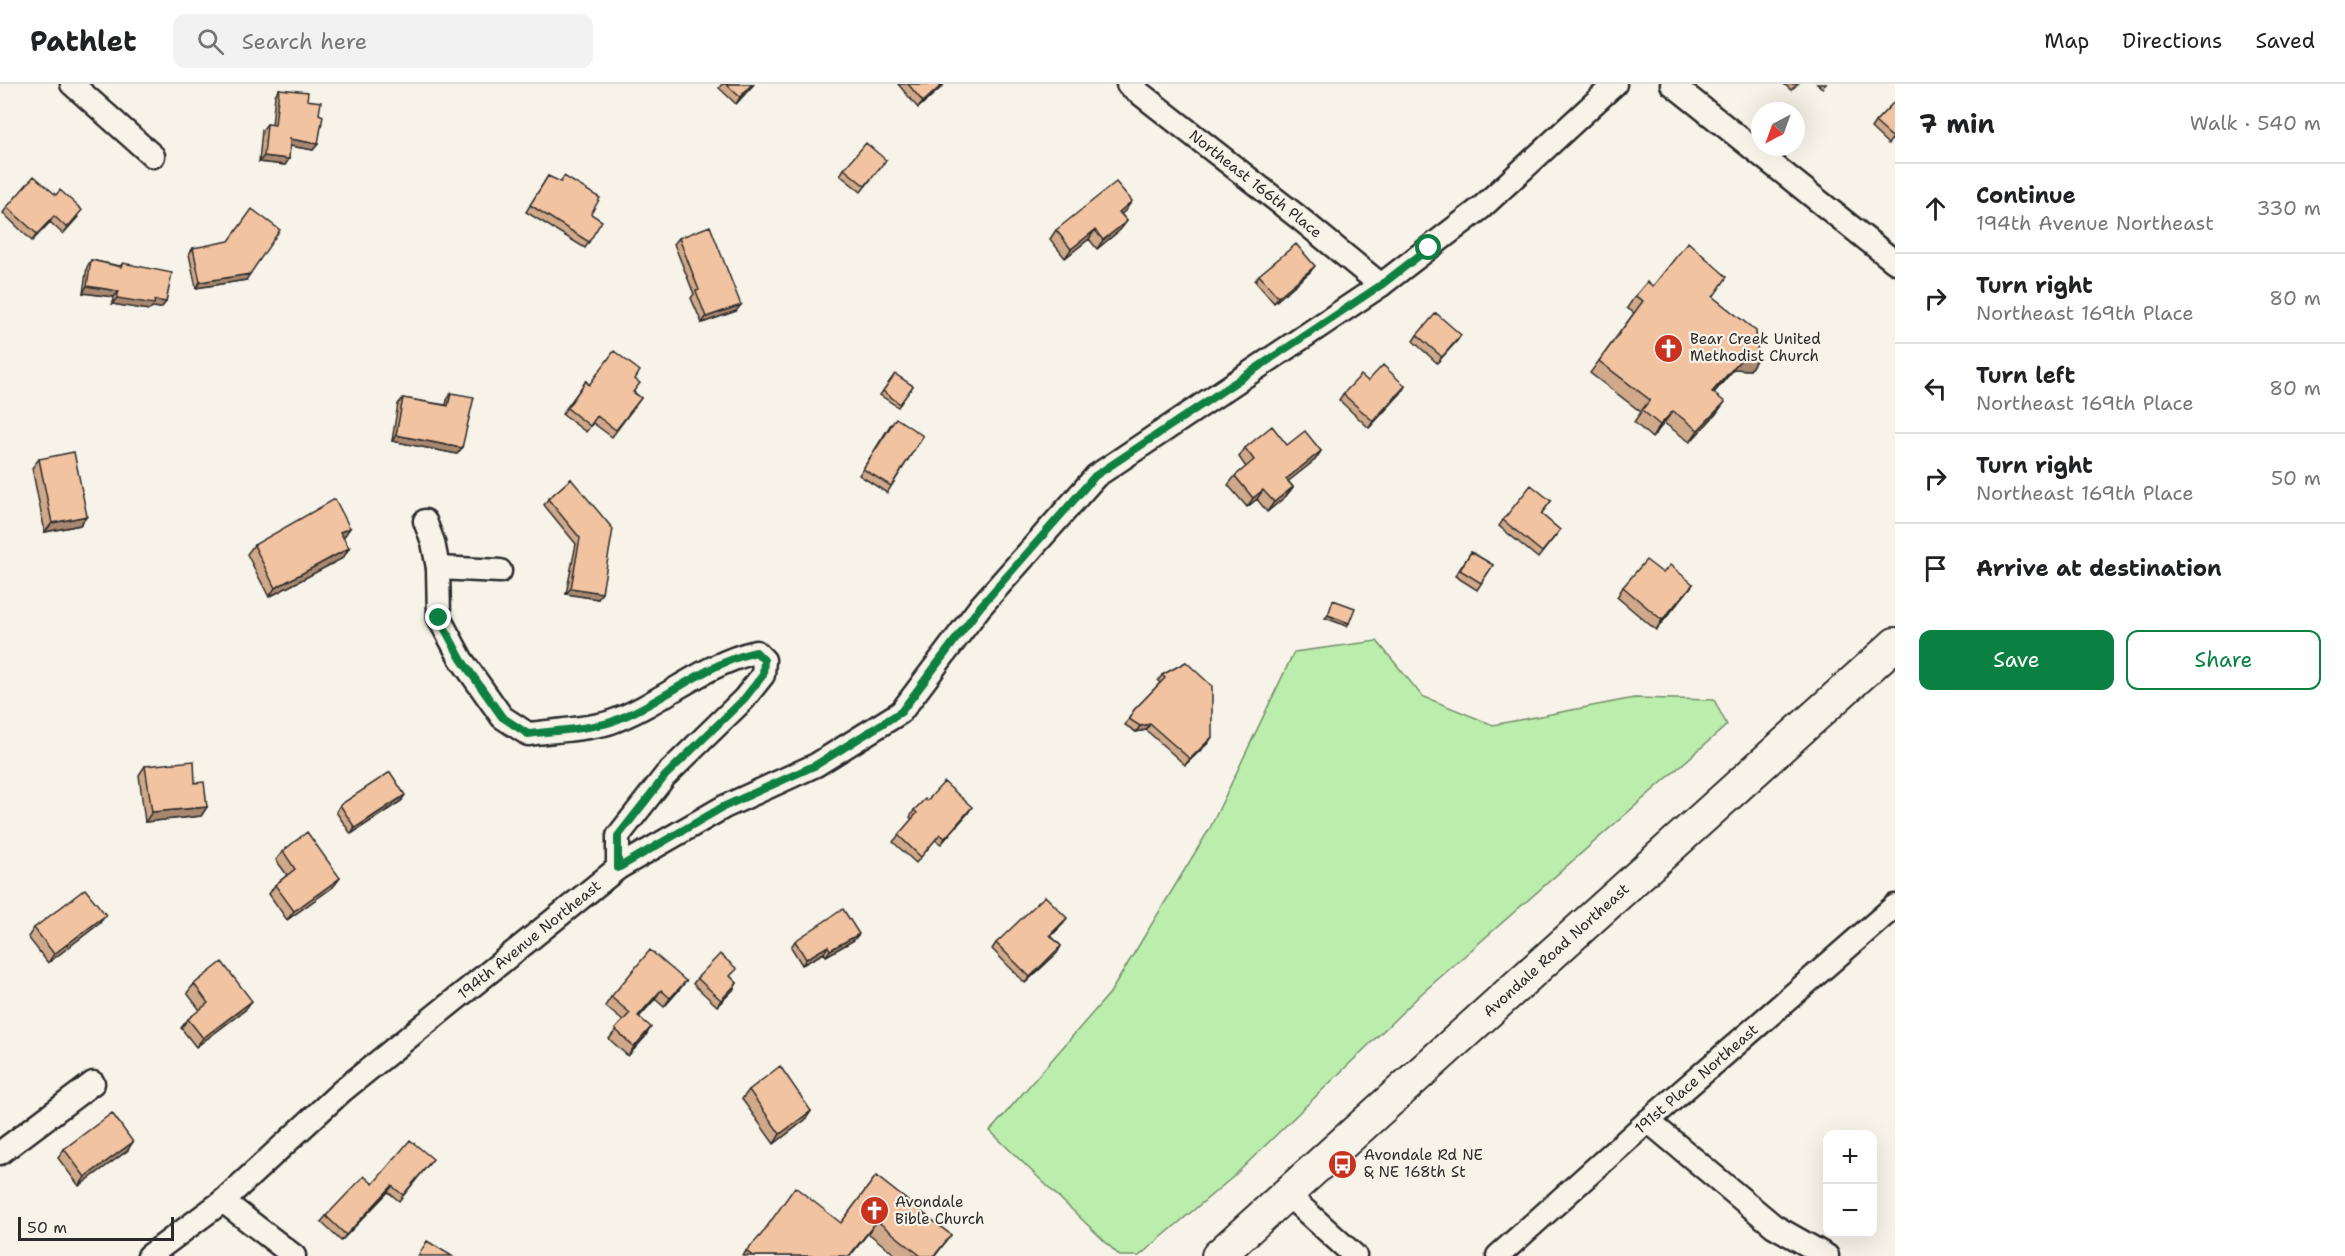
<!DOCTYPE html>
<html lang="en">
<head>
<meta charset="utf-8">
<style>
	body { margin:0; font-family:"Shantell Sans",sans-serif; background:#f2f2f2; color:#202124 }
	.controls { position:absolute; right:18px; bottom:18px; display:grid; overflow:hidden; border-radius:12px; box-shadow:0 6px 24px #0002 }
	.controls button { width:54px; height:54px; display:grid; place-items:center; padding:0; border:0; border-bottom:2px solid #e0e0e0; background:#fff; color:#202124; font:30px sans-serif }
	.compass { position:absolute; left:1751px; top:18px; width:54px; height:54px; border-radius:50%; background:#fff; box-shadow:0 6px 24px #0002; rotate:221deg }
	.scale { position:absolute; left:18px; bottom:15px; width:156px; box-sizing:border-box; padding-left:6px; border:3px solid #2b2b2b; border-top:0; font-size:16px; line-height:21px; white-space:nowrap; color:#2b2b2b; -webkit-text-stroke:4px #f7f3e8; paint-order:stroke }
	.stop { position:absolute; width:18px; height:18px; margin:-14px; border:4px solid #0b8043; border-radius:50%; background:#fff }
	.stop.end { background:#0b8043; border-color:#fff; box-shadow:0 2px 6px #0008 }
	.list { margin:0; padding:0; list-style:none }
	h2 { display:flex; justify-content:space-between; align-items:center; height:78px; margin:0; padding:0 24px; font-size:26px }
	h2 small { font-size:20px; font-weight:400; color:#757577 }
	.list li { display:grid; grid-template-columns:39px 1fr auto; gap:18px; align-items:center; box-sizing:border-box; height:90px; padding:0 24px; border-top:2px solid #e0e0e0 }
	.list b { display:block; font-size:22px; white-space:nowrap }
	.list p { margin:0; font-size:20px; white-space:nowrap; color:#757577 }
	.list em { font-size:20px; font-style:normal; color:#757577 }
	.actions { display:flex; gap:12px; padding:18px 24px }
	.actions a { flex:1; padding:14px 0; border:2px solid #0b8043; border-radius:12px; text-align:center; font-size:21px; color:#0b8043 }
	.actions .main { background:#0b8043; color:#fff }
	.icon { flex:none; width:33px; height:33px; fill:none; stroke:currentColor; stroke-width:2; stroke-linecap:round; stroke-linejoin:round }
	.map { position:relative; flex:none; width:1895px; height:1172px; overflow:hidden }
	header { display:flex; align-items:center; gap:36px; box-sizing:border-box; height:84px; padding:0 30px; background:#fff; border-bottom:2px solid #e0e0e0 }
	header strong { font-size:28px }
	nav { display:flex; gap:33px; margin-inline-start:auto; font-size:21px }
	.search { width:420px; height:54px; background:#f2f2f2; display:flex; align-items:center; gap:15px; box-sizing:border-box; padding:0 21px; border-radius:12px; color:#757577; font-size:22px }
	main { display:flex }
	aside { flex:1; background:#fff }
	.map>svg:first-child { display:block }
</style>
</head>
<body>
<header>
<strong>Pathlet</strong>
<div class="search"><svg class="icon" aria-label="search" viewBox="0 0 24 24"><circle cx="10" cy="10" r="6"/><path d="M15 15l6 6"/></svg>Search here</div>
<nav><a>Map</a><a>Directions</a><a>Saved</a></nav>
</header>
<main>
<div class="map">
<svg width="1895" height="1172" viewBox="0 0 1895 1172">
	<rect width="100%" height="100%" fill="#f7f3e8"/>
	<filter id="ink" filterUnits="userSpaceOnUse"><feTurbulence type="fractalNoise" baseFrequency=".0167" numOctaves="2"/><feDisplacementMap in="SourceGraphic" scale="12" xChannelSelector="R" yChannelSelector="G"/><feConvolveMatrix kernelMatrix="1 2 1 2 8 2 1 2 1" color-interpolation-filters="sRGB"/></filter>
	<g filter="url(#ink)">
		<!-- green -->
		<path fill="#bbedac" stroke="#738c6c" stroke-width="1.5" d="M1377,557l45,55 71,29 141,-27 80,2 13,25 -307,270 -187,182 -94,79h-19l-130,-125 120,-138 100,-165 84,-176z"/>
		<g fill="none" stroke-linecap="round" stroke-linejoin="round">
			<defs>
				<g id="street">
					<path d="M72,0l81,72"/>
					<path id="s1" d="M1128,0l170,133 83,68"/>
					<path d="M1672,0l223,178"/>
					<path d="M425,437l8,21 5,26 1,50 22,41 41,58 26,17c23,-3 63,-5 83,-12 50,-18 92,-58 145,-70l8,8 -1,15 -19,24 -79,77 -47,60v32"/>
					<path d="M438,484l62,3"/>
					<path d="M1648,1037l126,105 53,30"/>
					<path d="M0,1069l93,-70"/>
					<path d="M1288,1111l67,61"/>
					<path d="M223,1117l71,55"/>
					<path id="s2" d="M149,1172l74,-55 119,-110 276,-223 106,-61 92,-42 85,-53 79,-105 116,-131 285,-191 48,-37 52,-40 134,-124"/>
					<path id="s3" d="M1498,1172l150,-135 247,-215"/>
				</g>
				<g id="secondary">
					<path id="s4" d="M1218,1172l677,-612"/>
				</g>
			</defs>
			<!-- street casing -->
			<use href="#street" stroke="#2b2b2b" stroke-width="27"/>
			<!-- secondary casing -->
			<use href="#secondary" stroke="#2b2b2b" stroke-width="36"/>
			<!-- street -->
			<use href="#street" stroke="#f7f3e8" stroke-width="22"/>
			<!-- secondary -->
			<use href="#secondary" stroke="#f7f3e8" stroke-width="32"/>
		</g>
		<!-- wall -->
		<path fill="#d0a88a" stroke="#2b2b2b" stroke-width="1.5" d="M722,0h32l-18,20 -17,-16z
			M898,0h46l-26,24z
			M1784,0h14l-7,6z
			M1817,0h9l-4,4z
			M279,5l28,11 12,14 -1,30 -5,6 -23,-4 -1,13 -4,6 -26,-3 3,-32 5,-6 5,1 3,-30z
			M1895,17v41l-3,-3 -4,5 -17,-16 4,-6z
			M886,76l-25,32 -21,-17 4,-6z
			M548,92l43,38 -2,28 -4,6 -59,-36z
			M7,123l71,10 -15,17 -13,-12 -18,19 -29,-28z
			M1125,127l-4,3 6,7 -7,9 -23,19 -8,-10 -24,19 -15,-19 6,-9z
			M679,154l57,73 -34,12 -11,-25 3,-4 -20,-50z
			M193,164l53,32 -50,8 -7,-34z
			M91,176l29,6 3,-3 43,39 -5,6 -9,-1 -3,3 -37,-6 2,-7 -31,-4 4,-26z
			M1310,188l-36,31 -19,-22 4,-6z
			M1653,202l60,11 45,60 -8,13 -16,-1 -20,24 2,21 -26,28 -26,-19 -12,15 -18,-16 7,-10 -51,-39 44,-60 -7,-5 8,-12z
			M1417,251h44l-24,28 -24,-22z
			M895,290l18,12 -15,21 -18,-12z
			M635,295l-1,13 7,6 -29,39 -19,-14 -7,9 -24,-18 24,-33 3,4z
			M1368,297l37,5 -4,7 -32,35 -30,-28 4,-6z
			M451,309l6,61 -65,-13 6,-37 5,-6 43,7 1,-5z
			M891,340l32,12 -36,57 -28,-18z
			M1287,361l34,6 -6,9 -27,21 5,6 -7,9 -19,16 -10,-13 -10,8 -19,-22 7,-9 11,-9 -7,-10 6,-9z
			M39,375l48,57 -7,9 -35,7 -13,-64z
			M571,395l27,120 -32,-5 10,-50 -32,-39 4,-6z
			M1551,417l-10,13 19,16 -22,28 -39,-32 4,-6z
			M343,453l6,11 -6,10 -74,39 -22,-43 7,-9 90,-8z
			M1471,468l22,13 -16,25 -22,-14z
			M1693,500l-7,9 -30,37 -39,-33 6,-10z
			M1186,578l26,75 -4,6 -23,22 -39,-35 -10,2 -11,-7 9,-15 26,-27 -2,-2 4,-6z
			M145,682l50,17 12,24 -6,9 -56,6 -6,-47z
			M401,717l-50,33 -15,-22 4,-7z
			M927,717l41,12 -27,31 -6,-4 -19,23 -23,-21 19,-23 -2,-2 4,-7z
			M283,767l57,27 -7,9 -46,33 -18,-26 6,-9 12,-10 -11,-15z
			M99,840l-51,39 -20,-26 6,-9z
			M1063,840l-12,12 10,10 -4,7 -32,30 -33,-34 4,-6z
			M854,856l-28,16 -2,-3 -22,12 -11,-18 4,-6z
			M731,893l6,6 -4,7 -16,16 -24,-22 4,-6z
			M686,897l-7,9 -15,17 -9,-8 -16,18 6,20 -17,19 -19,-17 14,-18 -18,-15 6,-9z
			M194,900l51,26 -49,37 -15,-19 7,-9 12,-9 -13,-17z
			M749,1006l62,21 -6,9 -31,24 -32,-45z
			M64,1065l63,2 -48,35 -21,-28z
			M433,1075l-34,42 -11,-9 -47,49 -20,-19 5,-6 47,-32z
			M876,1092l75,59 -16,21h-38l-29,-23 -18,23h-107l3,-5 95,-28z"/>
		<!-- shaded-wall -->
		<path fill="#a98871" stroke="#2b2b2b" stroke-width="1.5" d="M752,0h2l-18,20 4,-7z
			M943,0h1l-2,3 -24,21 5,-6z
			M290,55l28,5 -5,6 -28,-5z
			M264,72l25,3 -4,6 -26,-3z
			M1132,117l-7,10 -12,10 6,-9z
			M54,132l-4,6 -18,19 5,-7z
			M1127,137l-7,9 -23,19 6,-9z
			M1095,146l-6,9 -24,19 6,-9z
			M1315,182l-5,6 -36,31 4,-6z
			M250,190l-4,6 -50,8 4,-6z
			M87,202l32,5 -5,6 -31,-4z
			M117,214l38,2 11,2 -5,6 -9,-1 -3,3 -37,-6z
			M741,221l-5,6 -34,12 4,-6z
			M1461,251l-4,6 -20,22 5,-6z
			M1743,273h15l-8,13 -16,-1 -30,35 8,-12z
			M1405,302l-4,7 -32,35 4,-7z
			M1725,318l-9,12 -26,28 8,-12z
			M1673,327l-9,12 -12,15 8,-13z
			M396,351l66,13 -5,6 -65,-13z
			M1321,367l-6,9 -35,28 6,-9z
			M1293,403l-7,9 -19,16 7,-10z
			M1263,406l-6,9 -10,8 6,-9z
			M87,432l-7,9 -35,7 7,-9z
			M350,444l-6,9 -10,5 6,-10z
			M349,464l-6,10 -74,39 6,-9z
			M1693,500l-7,9 -30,37 6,-10z
			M571,504l31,5 -4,6 -32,-5z
			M1328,531l21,8 -2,3 -22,-8z
			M1150,640l-4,6 -10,2 4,-6z
			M1212,653l-4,6 -23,22 5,-6z
			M405,711l-4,6 -50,33 4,-6z
			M207,723l-6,9 -56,6 7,-10z
			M972,723l-4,6 -27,31 4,-6z
			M340,794l-7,9 -46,33 7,-9z
			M106,831l-7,9 -51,39 6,-9z
			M1067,834l-4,6 -17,17 4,-6z
			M859,850l-5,6 -28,16 4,-6z
			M828,862l-4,7 -22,12 4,-6z
			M1061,862l-4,7 -32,30 5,-6z
			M686,897l-7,9 -15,17 6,-9z
			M737,899l-4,7 -16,16 4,-6z
			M661,906l-6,9 -23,26 6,-9z
			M252,917l-7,9 -49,37 7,-9z
			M651,943l-6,10 -17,19 6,-9z
			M811,1027l-6,9 -31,24 6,-10z
			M133,1058l-6,9 -48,35 6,-9z
			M392,1102l-4,6 -47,49 5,-6z
			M877,1137l-9,12 -18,23h-1z"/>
		<!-- building -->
		<path fill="#f2c3a1" stroke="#2b2b2b" stroke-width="1.5" d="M726,0h26l-12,13z
			M908,0h35l-20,18z
			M279,5l29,3 -1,8 14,2 -2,12 4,2 -5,28 -28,-5 -1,20 -25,-3 3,-32 8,1z
			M1895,17v33l-3,3 -17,-15z
			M866,59l20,17 -21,26 -21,-17z
			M34,92l22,19 4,-5 22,20 -15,18 -13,-12 -17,18 -30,-27z
			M548,92l13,6 3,-6 36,22 -9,16 11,7 -13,21 -59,-37z
			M1116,98l16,19 -13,11 8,9 -24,19 -8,-10 -24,19 -15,-19z
			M252,125l28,21 -30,44 -50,8 -7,-34 36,-7z
			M710,142l31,79 -35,12 -10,-26 3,-1 -20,-52z
			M1688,158l39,35 -14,20 43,34 2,26h-15l-31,35 13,10 -27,28 -25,-19 -13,14 -18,-15 8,-10 -51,-39 44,-60 -8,-5 12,-14 6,4z
			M1296,160l19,22 -37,31 -19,-22z
			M91,176l30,7 2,-4 49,10 -6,29 -11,-2 -1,4 -37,-6 2,-7 -32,-5z
			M1436,229l25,22 -19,22 -25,-22z
			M614,267l26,20 -5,8 5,4 -7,9 8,6 -25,32 -19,-14 -7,10 -23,-18 19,-27 3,4z
			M1383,281l22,21 -32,35 -30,-27 18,-19 7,6z
			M895,290l18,12 -13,18 -17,-13z
			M451,309l23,4 -12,51 -66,-13 7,-37 45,8z
			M896,334l27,18 -32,50 -28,-17z
			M1272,342l15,19 18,-14 16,20 -35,28 7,8 -19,15 -11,-12 -10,8 -18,-22 19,-16 -9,-12z
			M74,368l13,64 -35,7 -13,-64z
			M571,395l42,50 -11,64 -31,-5 9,-50 -32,-39z
			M1531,401l20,16 -10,13 19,16 -18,22 -39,-32z
			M335,415l15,29 -10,4 9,16 -74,40 -21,-43z
			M1471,468l22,13 -12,18 -21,-13z
			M1646,476l17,13 7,-8 23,19 -31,36 -39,-33z
			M1333,516l22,8 -6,15 -21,-8z
			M1186,578l26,24v51l-22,22 -40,-35 -10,2 -11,-7 5,-9 31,-32 -3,-3z
			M194,677l1,22 9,-1 3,25 -55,5 -7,-46z
			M390,688l15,23 -50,33 -15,-23z
			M944,698l28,25 -27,31 -5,-4 -19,23 -23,-22 19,-22 -3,-3 11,-11 2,2z
			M307,748l33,46 -46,33 -19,-26 20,-16 -12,-18z
			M85,805l21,26 -52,39 -20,-26z
			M1045,812l22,22 -17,17 11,11 -31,31 -34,-34z
			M843,825l16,25 -29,16 -2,-4 -22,13 -11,-18z
			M650,866l36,31 -16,17 -9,-8 -23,26 13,11 -17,20 -19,-18 15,-16 -19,-16z
			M720,870l17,15 -7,7 7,7 -16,17 -24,-22z
			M222,878l30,39 -49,37 -15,-19 20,-16 -14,-19z
			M780,982l31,45 -31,23 -31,-44z
			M112,1029l21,29 -48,35 -21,-28z
			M410,1056l23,19 -30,36 -11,-9 -46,49 -20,-19 38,-40 9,8z
			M876,1092l75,59 -17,21h-13l-44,-35 -28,35h-96l-7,-5 15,-16 34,-48 46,36z
			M427,1157l25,15h-34z"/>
	</g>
	<g fill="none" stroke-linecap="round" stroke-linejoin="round" filter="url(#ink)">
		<!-- route -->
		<path stroke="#0b8043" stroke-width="8" d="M439,534l22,41 41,58 26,17c23,-3 63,-5 83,-12 50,-18 92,-58 145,-70l8,8 -1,15 -19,24 -79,77 -47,60v32l105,-61 93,-42 85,-53 79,-105 115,-131 286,-191 48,-37"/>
	</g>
	<!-- icons -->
	<defs>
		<symbol id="church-disc" viewBox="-11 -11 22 22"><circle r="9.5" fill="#c8321e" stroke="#f7f3e8"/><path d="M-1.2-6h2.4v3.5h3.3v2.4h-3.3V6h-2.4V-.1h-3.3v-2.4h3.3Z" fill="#fff"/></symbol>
		<symbol id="bus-disc" viewBox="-11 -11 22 22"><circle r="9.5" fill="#c8321e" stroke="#f7f3e8"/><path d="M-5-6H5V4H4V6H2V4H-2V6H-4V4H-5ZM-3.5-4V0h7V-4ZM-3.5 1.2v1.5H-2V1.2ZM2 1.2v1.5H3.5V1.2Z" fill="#fff"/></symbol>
	</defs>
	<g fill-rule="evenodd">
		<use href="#church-disc" x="1652" y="248" width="33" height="33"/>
		<use href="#bus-disc" x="1326" y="1064" width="33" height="33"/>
		<use href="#church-disc" x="858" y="1110" width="33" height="33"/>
	</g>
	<g text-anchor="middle" stroke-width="4.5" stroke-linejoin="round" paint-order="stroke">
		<!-- street labels -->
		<g font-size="15" fill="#2b2b2b" stroke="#f7f3e8">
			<text dy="5" stroke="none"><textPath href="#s1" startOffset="162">Northeast 166th Place</textPath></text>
			<text dy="5" stroke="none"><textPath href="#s2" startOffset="495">194th Avenue Northeast</textPath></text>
			<text dy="5" stroke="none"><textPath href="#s4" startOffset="456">Avondale Road Northeast</textPath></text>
			<text dy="5" stroke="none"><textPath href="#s3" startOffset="266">191st Place Northeast</textPath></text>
		</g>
		<!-- poi labels -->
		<g font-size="15" fill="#2b2b2b" stroke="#f7f3e8" text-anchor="start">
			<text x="1690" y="260">Bear Creek United<tspan x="1690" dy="17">Methodist Church</tspan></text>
			<text x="1364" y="1076">Avondale Rd NE<tspan x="1364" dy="17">&amp; NE 168th St</tspan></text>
			<text x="895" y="1123">Avondale<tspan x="895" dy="17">Bible Church</tspan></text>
		</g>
	</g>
</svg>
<div class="controls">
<button>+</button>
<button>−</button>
</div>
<svg class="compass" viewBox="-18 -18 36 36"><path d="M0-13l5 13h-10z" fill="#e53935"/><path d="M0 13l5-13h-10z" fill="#757577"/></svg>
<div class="scale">50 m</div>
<div class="stop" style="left:1429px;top:164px"></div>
<div class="stop end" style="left:439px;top:534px"></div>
</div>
<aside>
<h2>7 min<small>Walk · 540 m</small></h2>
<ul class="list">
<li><svg class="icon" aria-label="ahead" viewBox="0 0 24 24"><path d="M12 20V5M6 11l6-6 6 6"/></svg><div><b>Continue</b><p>194th Avenue Northeast</p></div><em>330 m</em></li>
<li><svg class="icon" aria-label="right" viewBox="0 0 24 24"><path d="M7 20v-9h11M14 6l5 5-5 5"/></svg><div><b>Turn right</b><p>Northeast 169th Place</p></div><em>80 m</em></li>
<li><svg class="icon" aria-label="left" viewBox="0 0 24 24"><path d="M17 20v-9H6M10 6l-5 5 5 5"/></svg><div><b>Turn left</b><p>Northeast 169th Place</p></div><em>80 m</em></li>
<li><svg class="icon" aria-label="right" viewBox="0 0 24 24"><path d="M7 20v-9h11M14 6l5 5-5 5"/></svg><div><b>Turn right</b><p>Northeast 169th Place</p></div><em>50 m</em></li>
<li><svg class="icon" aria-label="arrive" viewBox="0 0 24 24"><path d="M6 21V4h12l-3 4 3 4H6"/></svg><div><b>Arrive at destination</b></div></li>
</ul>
<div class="actions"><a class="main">Save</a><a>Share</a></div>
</aside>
</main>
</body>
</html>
